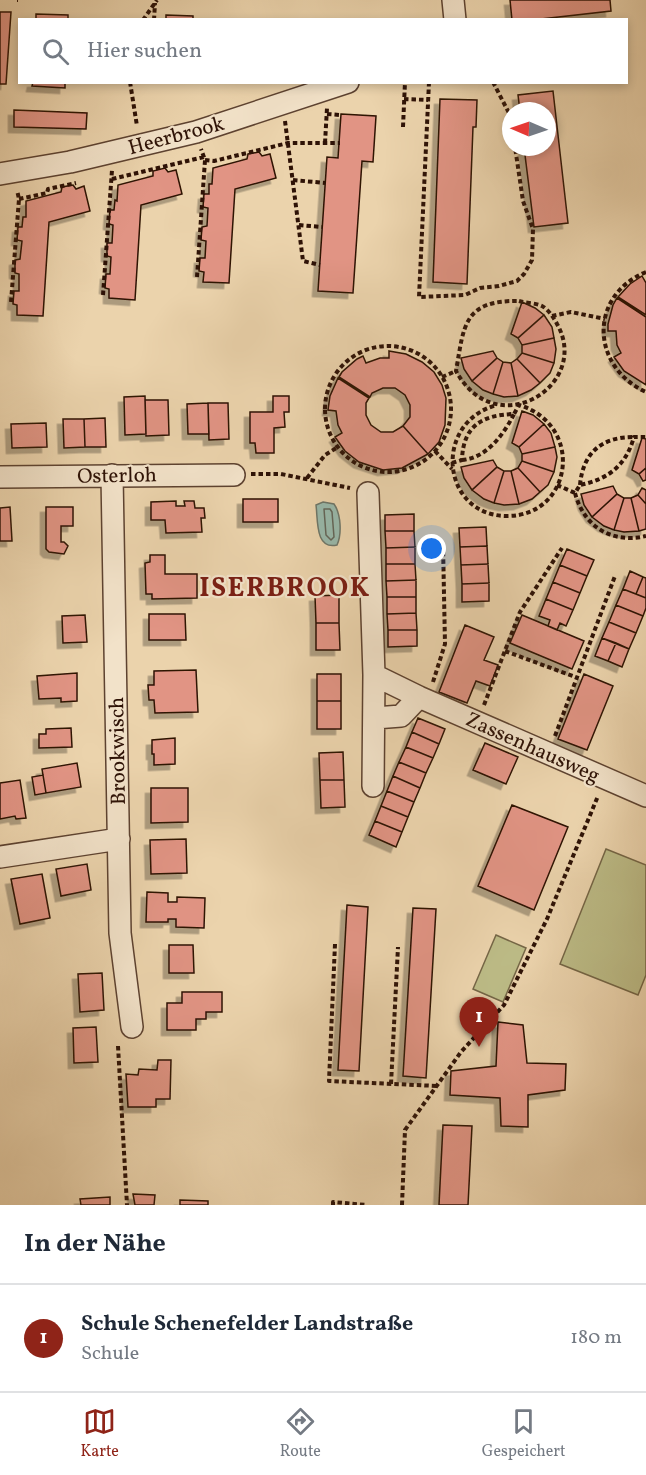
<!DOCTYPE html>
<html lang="de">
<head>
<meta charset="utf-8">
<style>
	body { margin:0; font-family:Vollkorn,serif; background:#f6f6f7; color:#1f2937 }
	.compass { position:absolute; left:502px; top:102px; width:54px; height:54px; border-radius:50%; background:#fff; box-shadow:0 3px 9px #0003; rotate:272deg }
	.you { position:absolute; left:432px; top:549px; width:21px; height:21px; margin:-15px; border:4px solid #fff; border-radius:50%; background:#1a73e8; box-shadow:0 0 0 9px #1a73e833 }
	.badge { display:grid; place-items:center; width:39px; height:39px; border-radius:50%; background:#8f2418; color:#fff; font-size:20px; font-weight:700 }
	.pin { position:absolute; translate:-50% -50px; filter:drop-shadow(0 2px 3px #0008) }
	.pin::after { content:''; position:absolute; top:32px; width:21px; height:18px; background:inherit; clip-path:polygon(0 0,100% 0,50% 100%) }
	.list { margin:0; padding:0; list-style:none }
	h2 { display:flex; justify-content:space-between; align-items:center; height:78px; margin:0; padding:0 24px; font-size:26px }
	h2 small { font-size:20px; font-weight:400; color:#747a83 }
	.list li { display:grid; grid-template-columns:39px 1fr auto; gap:18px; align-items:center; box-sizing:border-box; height:108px; padding:0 24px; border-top:2px solid #e0e1e3 }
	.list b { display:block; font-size:22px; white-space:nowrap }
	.list p { margin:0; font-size:20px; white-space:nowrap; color:#747a83 }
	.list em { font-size:20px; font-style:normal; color:#747a83 }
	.icon { flex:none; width:33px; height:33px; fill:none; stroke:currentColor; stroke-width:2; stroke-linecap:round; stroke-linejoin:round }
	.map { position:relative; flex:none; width:646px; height:1205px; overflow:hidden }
	.search { position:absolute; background:#fff; box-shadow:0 3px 9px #0003; left:18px; right:18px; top:18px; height:66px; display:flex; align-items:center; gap:15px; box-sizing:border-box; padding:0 21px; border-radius:0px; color:#747a83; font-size:22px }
	.sheet { height:186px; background:#fff }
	nav { display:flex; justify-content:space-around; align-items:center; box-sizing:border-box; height:84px; border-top:2px solid #e0e1e3; background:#fff; font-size:16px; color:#747a83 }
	nav a { display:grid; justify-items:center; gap:3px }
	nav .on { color:#8f2418 }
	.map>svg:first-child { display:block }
</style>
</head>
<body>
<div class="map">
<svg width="646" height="1205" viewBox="0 0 646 1205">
	<defs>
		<filter id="shadow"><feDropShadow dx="-5.5" dy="5.5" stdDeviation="0" flood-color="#0004"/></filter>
	</defs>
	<rect width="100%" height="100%" fill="#ebd3ac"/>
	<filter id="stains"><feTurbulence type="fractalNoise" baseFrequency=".00333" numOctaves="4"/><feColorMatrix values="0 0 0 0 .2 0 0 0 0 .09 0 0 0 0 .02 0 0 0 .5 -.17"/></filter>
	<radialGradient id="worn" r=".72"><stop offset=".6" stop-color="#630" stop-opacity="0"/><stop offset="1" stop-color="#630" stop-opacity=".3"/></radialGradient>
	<!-- green -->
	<path fill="#bcbb86" stroke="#756646" stroke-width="1.5" d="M606,849l40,16v110l-8,20 -78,-31z
		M496,935l30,13 -23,54 -30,-13z"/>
	<!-- water -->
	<path fill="#98b8aa" stroke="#6e7668" stroke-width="1.5" d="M323,502l11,2c7,10 8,30 3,41 -22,5 -19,-25 -21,-40z"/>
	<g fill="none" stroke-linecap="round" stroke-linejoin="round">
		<!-- shore -->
		<path stroke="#636558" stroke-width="1.5" d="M324,509h6l2,3 2,25 -3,3 -5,-5z"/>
	</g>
	<!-- building -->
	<path fill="#e19484" stroke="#2e1206" stroke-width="1.5" filter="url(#shadow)" d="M510,0h100l1,11 -79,9h-20z
		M0,12h11l-5,72h-6z
		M36,14l32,1v5h-32z
		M166,15l27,1v4h-27z
		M33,82h32v6l-33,-2z
		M553,91l15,132 -34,4 -10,-80h23v-36h-27l-2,-16z
		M440,99l37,1 -1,27h-3l-6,157 -34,-2z
		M14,110l73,3 -1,16 -72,-2z
		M341,114l35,2 -3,46 -11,-1 -9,132 -35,-2 9,-134 11,1z
		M259,152l3,4 8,-2 6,24 -41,11 -6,94 -26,-1 1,-10 -5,-1 1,-13h5l1,-17 -5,-1 1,-13 5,-1 1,-18 -5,-1 1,-13h5v-10h3l1,-16 34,-9 1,-5z
		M165,168l3,4 8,-2 6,24 -41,11 -6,95 -26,-2v-9l-4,-1 1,-14h4l1,-17 -4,-1v-13h5l1,-18 -4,-1 1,-14h4l1,-10 2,1 1,-16 35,-9v-5z
		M73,185l3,4 8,-3 6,25 -41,11 -6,94 -26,-1v-10l-4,-1 1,-13h5v-17l-4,-1v-13l5,-1 2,-18 -5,-1 1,-13h4l1,-10h3v-16l35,-9 1,-5z
		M642,276l4,7v32l-28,-18 12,-13z
		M617,298l29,19v68l-22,-14 -10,-14 7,-4 -4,-8 -1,-14h-8v-7l5,-19z
		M522,302l13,6 9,7 -26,23 -7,-4z
		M544,315l8,12 2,11 -32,7 -4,-7z
		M554,338l2,11 -2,14 -32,-10v-8z
		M389,351l17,3 16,8 12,10 8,13 4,13 -1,27 -6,17 -11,12 -25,-28 7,-9v-12l-5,-10 -10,-7h-12l-11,5 -2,4 -31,-20 3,-5 15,-13 6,-3 3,7 14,-5h9z
		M493,351l4,7 -25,23 -8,-12 -3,-11z
		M522,353l32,10 -4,10 -10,10 -23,-24z
		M497,358l6,4 -10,32 -10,-4 -11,-9z
		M517,359l23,24 -9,7 -13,6 -7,-33z
		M503,362l8,1 7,33 -14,1 -11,-3z
		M338,378l31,20 -3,5v12l5,10 10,7h12l10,-6 25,28 -26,14 -19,2 -24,-8 -14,-11 -10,-14 7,-4 -4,-8 -2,-14 -8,-1 2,-14z
		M145,396l1,38 -21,1 -1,-38z
		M273,396h16v16h-5l1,15 -11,1v25h-18l-1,-10h-5v-31h23z
		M145,400h23l1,35 -23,1z
		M208,403l1,31h-21l-1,-30z
		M208,403h20l1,36 -20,1z
		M522,411l11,4 11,9 -25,23 -7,-4z
		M105,418l1,29h-21l-1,-28z
		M63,419h21l1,28 -21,1z
		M46,423l1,24 -35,1 -1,-24z
		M544,424l7,9 4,14 -33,7 -3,-7z
		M642,438l4,1v29l-7,6 -7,-4z
		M555,447l2,10 -3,15 -32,-11v-7z
		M493,460l4,7 -25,23 -8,-12 -3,-11z
		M522,461l32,11 -6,13 -8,7 -22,-24z
		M497,467l7,4 -10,32 -10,-4 -12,-9z
		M518,468l22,24 -8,7 -13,5 -8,-33z
		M646,468v12l-3,1 -4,-7z
		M504,471h7l8,33 -15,1 -10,-2z
		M613,486l4,8 -25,23 -8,-12 -3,-11z
		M642,488l4,2v14l-8,-9z
		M617,494l7,4 -10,32 -10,-4 -12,-9z
		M638,495l8,9v25l-7,2 -8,-33z
		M624,498h7l8,33 -15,1 -10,-2z
		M243,499h35v23h-35z
		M176,501v5h9l-1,-5h10l1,7h9l1,10h-4l1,14 -36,1 -1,-13h-14v-18z
		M10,507l2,34h-12v-33z
		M46,507h27v19h-12v16h3l4,4 -4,8 -15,-2 -3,-3z
		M414,514v17h-29v-16z
		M486,527l1,19 -27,1 -1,-19z
		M385,531h29l1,16 -29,1z
		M487,546l1,18 -27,1 -1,-18z
		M415,547v17h-29v-16z
		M567,549l27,11 -7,16 -27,-11z
		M150,555h15v19h32v24l-45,1v-5h-6l-1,-31 5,-1z
		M386,564h29l1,16 -30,1z
		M488,564l1,19 -27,1 -1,-19z
		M560,565l27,11 -7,17 -27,-11z
		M630,571l13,6 -7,17 -13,-5z
		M643,577l3,1v20l-10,-4z
		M416,580v17h-29l-1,-16z
		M553,582l27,11 -7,17 -27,-11z
		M489,583v18l-27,1v-18z
		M623,589l23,9v10l-3,8 -27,-11z
		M339,595v28h-23l-1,-27z
		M387,597h29v16l-29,1z
		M546,599l27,11 -7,16 -6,-3 -3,7 -9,-4 2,-6 -11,-4z
		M616,605l27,11 -7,17 -27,-11z
		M416,613l1,17h-29l-1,-16z
		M149,614h36l1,26h-37z
		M85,615l2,27 -24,1 -1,-27z
		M522,615l62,26 -12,28 -62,-26z
		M609,622l27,11 -7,16 -27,-11z
		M316,623h23l1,27h-24z
		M465,625l29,12 -10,23 14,5 -8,21 -14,-5 -9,22 -28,-11z
		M388,630h29v16l-29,1z
		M602,638l14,5 -8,18 -13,-5z
		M616,643l13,6 -7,18 -14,-6z
		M196,670l2,42 -43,1 -1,-13h-5l-1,-15h6v-14z
		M77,673v28l-16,1v-4l-22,1 -2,-23z
		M317,674h24v27h-24z
		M584,674l29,12 -26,64 -29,-11z
		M317,701h24v28h-24z
		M418,718l27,11 -6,15 -27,-12z
		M71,728l1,19 -33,1v-14h7v-5z
		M412,732l27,12 -6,14 -27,-11z
		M175,738v26l-21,1v-11h-2v-14z
		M485,743l33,14 -12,27 -33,-14z
		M406,747l27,11 -7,15 -27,-11z
		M343,752l1,28h-24l-1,-27z
		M399,762l27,11 -6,15 -27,-12z
		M77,763l4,24 -35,6 -4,-24z
		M43,775l3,18 -11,2 -3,-18z
		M393,776l27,12 -6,14 -27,-11z
		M20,780l6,38 -10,1 -1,-3 -15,3v-36z
		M320,780h24l1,27 -24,1z
		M151,788h37v34l-37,1z
		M387,791l27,11 -6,15 -27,-11z
		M512,805l56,22 -34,83 -56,-24z
		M381,806l27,11 -6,15 -27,-11z
		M375,821l27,11 -6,15 -27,-12z
		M186,839l1,34 -36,1 -1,-34z
		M87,864l4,26 -30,6 -5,-27z
		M42,874l8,44 -30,6 -9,-45z
		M147,892l21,1v9h9v-5l28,1 -1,30 -28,-1v-8h-8v3h-22z
		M347,905l21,2 -9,164 -21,-1z
		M413,908l23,1 -10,169 -23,-2z
		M169,945h24l1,28h-25z
		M102,973l2,37 -24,2 -2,-38z
		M182,992h40v20h-16v7h-10v11h-29v-27h15z
		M498,1022l25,3 4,38 39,1 -1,26 -37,5v32l-27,-1 -1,-28 -50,-3 1,-24 45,-5z
		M96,1027l2,35 -24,1 -1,-35z
		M158,1060h13l-1,39h-14v8h-28l-2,-33 12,1 1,-6 18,1z
		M443,1125l29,1 -4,79h-29z
		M133,1194l22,1 -1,10h-19z
		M110,1197v8h-29l-1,-6z
		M180,1200l28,1v4h-28z"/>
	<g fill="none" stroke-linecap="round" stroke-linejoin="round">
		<defs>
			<path id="minor" d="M453,0l2,20
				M0,174l70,-12 126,-30 152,-50
				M112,475l8,458 12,94
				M0,477l234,-2
				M368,493l6,182 -1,111
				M374,675l45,22 227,99
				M375,718l26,-2 18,-19
				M0,857l119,-18"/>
		</defs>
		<!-- minor casing -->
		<use href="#minor" stroke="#5d4230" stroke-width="24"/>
		<!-- path -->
		<path stroke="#2e1206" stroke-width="4" stroke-dasharray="4.5 3" stroke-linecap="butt" d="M17,0h1
			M143,20l14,-20
			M154,20l1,-17
			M130,82l7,44
			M429,82l-10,215 46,-2 15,-7 19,-2 18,-5 7,-7 8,-14 1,-31 -10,-28 -8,-54
			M493,82l18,35
			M404,99l24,1
			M327,114l13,1
			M285,121l18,140 17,4
			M403,127l2,-45
			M325,143l2,-35
			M205,160l9,1 74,-18h52
			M112,179l92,-22
			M293,180l32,3
			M19,199l28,-6 1,-4 28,-6
			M299,225l23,2
			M646,272c-58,24 -55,95 0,120
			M197,277l8,-117 -4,-11
			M103,295l9,-125
			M519,301c7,2 17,2 23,5 6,3 12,12 15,18 35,61 -61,121 -101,47 8,-45 7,-71 63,-70z
			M11,302l8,-103 -2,-9
			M552,316l19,-4 34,7
			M325 409a63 63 0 1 1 126 0a63 63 0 1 1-126 0Z
			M442,377l14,-6
			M435,451l17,18
			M462,460c25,-2 42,-26 52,-46
			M452,463l10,-3c1,-35 21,-45 52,-46l5,-9c66,20 54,111 -12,111 -66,0 -75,-94 -10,-111
			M251,474h30l69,14
			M307,478l18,-23 13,-8
			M557,485l18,8 5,-8c29,-6 46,-20 54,-48h12
			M580,485c3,-33 22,-48 54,-48
			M575,493c9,34 37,51 71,43
			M505,651l73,27
			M433,682l12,-38 -2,-100
			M484,705l36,-93 42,-64
			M555,736l60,-160
			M335,944l-6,137 108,5
			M118,1046l9,159
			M391,1084l7,-137
			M333,1205v-3l33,3
			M402,1205l3,-75 56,-78 43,-47 43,-86 51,-123"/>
		<!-- minor -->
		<use href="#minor" stroke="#f2e2c9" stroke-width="21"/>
	</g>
	<g text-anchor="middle" stroke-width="4.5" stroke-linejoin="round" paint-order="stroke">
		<!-- street labels -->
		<g font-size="21" fill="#2e1206" stroke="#f2e2c9">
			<text transform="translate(176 135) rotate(-15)" y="7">Heerbrook</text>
			<text transform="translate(117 475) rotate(-1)" y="7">Osterloh</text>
			<text transform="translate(533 747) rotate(24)" y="7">Zassenhausweg</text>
			<text transform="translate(117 751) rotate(-91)" y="7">Brookwisch</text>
		</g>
		<!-- district labels -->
		<g font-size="27" font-weight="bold" letter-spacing="1.5" fill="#7a1f14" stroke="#f2e2c9">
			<text x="285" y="596">ISERBROOK</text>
		</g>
	</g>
	<rect width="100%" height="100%" filter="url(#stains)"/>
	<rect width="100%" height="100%" fill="url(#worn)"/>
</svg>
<svg class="compass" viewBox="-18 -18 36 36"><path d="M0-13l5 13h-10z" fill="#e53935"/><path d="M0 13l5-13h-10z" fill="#747a83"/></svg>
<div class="you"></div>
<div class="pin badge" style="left:479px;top:1047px">1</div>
<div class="search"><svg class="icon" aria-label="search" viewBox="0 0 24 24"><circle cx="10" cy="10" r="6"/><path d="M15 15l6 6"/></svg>Hier suchen</div>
</div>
<section class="sheet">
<h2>In der Nähe<small></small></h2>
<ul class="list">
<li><span class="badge">1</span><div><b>Schule Schenefelder Landstraße</b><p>Schule</p></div><em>180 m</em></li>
</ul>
</section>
<nav>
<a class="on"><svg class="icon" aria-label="map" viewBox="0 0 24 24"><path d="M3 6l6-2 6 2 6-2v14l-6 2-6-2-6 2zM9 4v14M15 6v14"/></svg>Karte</a>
<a><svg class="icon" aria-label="directions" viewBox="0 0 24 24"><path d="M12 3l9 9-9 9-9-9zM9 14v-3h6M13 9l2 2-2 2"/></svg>Route</a>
<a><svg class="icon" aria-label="saved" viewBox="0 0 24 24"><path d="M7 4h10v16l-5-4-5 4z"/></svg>Gespeichert</a>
</nav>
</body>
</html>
